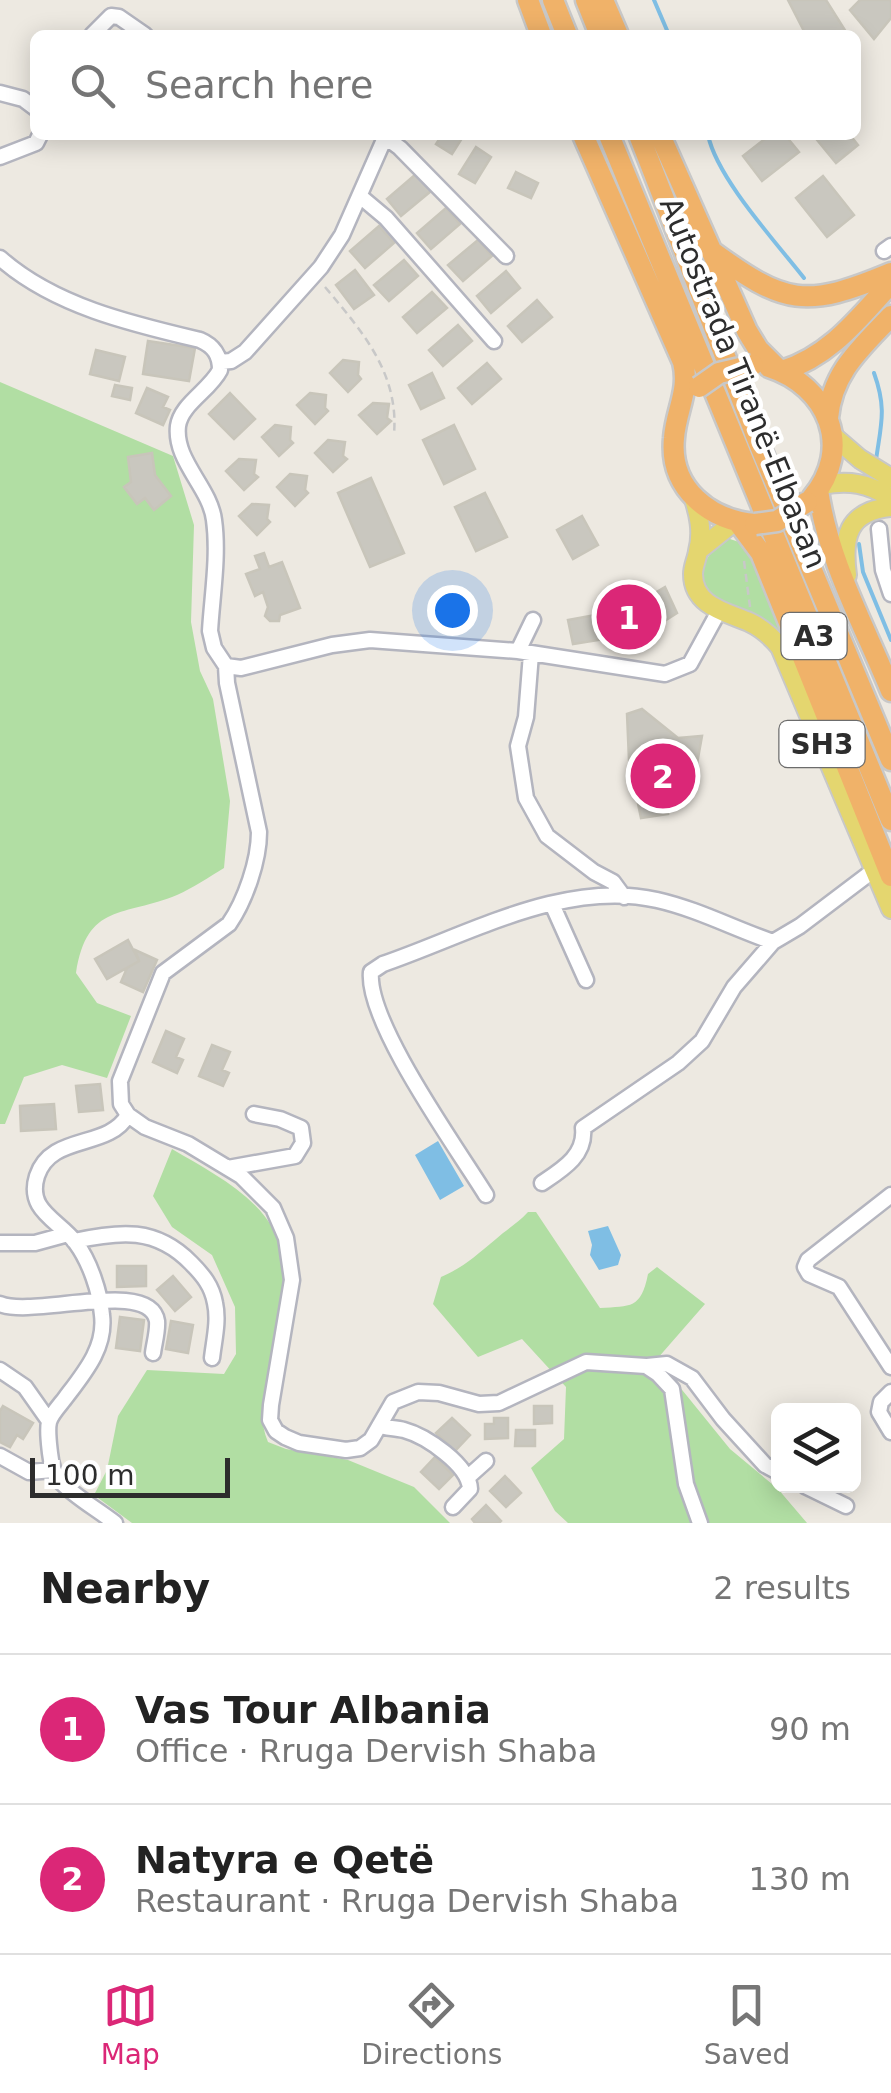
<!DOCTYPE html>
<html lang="en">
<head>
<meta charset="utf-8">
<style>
	body { margin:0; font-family:"DejaVu Sans",sans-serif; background:#f6f6f6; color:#222 }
	.controls { position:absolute; right:30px; bottom:30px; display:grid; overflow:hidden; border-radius:15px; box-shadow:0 5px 25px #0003 }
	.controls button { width:90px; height:90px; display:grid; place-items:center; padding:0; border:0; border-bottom:2px solid #e0e0e0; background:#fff; color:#222; font:50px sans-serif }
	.scale { position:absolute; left:30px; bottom:25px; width:200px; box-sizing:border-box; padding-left:10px; border:5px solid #2d2d2d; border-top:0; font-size:28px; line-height:35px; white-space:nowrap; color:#2d2d2d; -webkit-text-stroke:8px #fff; paint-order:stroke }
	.you { position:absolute; left:452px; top:610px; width:35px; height:35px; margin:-25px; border:8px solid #fff; border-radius:50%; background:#1a73e8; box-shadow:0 0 0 15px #1a73e833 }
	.badge { display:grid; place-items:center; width:65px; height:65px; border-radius:50%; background:#db2777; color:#fff; font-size:32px; font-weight:700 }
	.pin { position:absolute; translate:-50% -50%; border:5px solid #fff; box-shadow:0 2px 10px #0006 }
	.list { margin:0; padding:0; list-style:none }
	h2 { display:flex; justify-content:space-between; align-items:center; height:130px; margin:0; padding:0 40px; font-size:42px }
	h2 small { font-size:32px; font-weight:400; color:#767676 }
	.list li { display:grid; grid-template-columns:65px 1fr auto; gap:30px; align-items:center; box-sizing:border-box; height:150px; padding:0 40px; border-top:2px solid #e0e0e0 }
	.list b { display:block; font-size:38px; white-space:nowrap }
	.list p { margin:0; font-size:32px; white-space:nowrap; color:#767676 }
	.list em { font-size:32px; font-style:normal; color:#767676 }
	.icon { flex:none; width:55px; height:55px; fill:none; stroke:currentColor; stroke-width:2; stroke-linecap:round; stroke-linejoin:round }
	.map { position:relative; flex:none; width:891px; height:1523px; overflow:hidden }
	.search { position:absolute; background:#fff; box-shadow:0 5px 25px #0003; left:30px; right:30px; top:30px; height:110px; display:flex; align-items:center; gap:25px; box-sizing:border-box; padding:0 35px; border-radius:15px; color:#767676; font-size:38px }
	.sheet { height:430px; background:#fff }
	nav { display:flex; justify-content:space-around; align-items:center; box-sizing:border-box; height:140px; border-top:2px solid #e0e0e0; background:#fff; font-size:28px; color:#767676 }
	nav a { display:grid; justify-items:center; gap:5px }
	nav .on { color:#db2777 }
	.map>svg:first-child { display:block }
</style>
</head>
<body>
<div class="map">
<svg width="891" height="1523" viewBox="0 0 891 1523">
	<rect width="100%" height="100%" fill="#ede9e1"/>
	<!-- green -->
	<path fill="#b1dea3" d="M0,382l173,74 21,69 -3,97 9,49 13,28 17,102 -6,67c-15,9 -31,20 -47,27 -53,22 -90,7 -101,78l21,30 34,13 -24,62 -45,-13 -38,12 -19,47h-5z
		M727,538l18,6 7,9 37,88c-24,-28 -59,-31 -87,-54 -1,-26 6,-33 25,-49z
		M172,1149c42,25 105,55 111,110 4,37 -9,79 -15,115 -4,25 -10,45 0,68l18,7 62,11 66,27 36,36h-318l-38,-28 13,-25 11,-54 29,-46 77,4 12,-20 -1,-47 -23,-52 -40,-28 -19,-31z
		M528,1212h8l64,96c31,-2 41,1 48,-34l9,-7 48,37 -48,55 73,90 48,40 29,34h-239l-13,-12 -24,-43 33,-29 2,-52 -44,-48 -44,18 -45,-53 8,-27c25,-11 34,-21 55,-38 11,-10 22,-16 32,-27z"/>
	<!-- water -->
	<path fill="#7fbee4" d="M438,1141l26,45 -24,14 -25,-45z
		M608,1226l13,29 -3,10 -19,5 -9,-15 2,-10 -4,-14z"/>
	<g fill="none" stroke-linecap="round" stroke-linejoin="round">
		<!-- stream -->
		<path stroke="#7fbee4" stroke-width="4" d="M654,0l15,35
			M708,135c9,43 67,106 96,143
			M874,373c13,36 7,51 2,87
			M859,544l4,28 28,68"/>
	</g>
	<!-- building -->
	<path fill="#c9c7bf" stroke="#c8c5ba" stroke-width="2.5" d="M788,0h38l22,35h-42z
		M860,0h31v18l-17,21 -24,-29z
		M442,135h22l-12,19 -16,-10z
		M770,135h15l14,17 -37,29 -19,-25z
		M813,135h37l8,10 -22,18z
		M476,147l15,10 -16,26 -16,-9z
		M516,172l22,11 -7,15 -23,-10z
		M416,174l15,17 -30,25 -14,-17z
		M823,176l31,39 -27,22 -31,-39z
		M446,208l14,16 -29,25 -14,-16z
		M379,226l15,17 -29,25 -15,-17z
		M478,240l14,16 -29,25 -15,-16z
		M404,260l14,16 -29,25 -15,-16z
		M355,270l19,25 -20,14 -18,-24z
		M506,271l14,17 -29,25 -14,-17z
		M432,292l15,16 -30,25 -14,-16z
		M537,300l15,17 -30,25 -14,-16z
		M458,325l14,16 -29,25 -14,-16z
		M148,341l47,7 -6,33 -46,-7z
		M96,350l29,7 -6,24 -29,-7z
		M343,360l16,2 -1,13 3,4 -13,13 -18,-19z
		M487,363l14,16 -29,25 -14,-16z
		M432,373l12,25 -23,11 -12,-24z
		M115,385l17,3 -2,12 -18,-4z
		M147,388l21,9 -5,10 7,3 -7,15 -27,-12z
		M230,393l25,26 -21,20 -25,-25z
		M310,393l16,2 -1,13 3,3 -13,13 -18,-19z
		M373,403l16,1 -2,14 4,3 -14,13 -18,-19z
		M275,425l16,2 -1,13 3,3 -14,13 -17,-19z
		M454,425l21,44 -31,15 -21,-44z
		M328,440l17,2 -2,14 4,3 -14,13 -18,-19z
		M152,453l3,22 16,21 -17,14 -9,-12 -8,6 -13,-17 7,-5 -3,-25z
		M239,459l17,1 -2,14 4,3 -14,13 -18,-19z
		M290,474l17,2 -2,14 3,3 -13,13 -18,-19z
		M371,478l33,75 -34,14 -32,-74z
		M485,493l22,44 -31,14 -21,-44z
		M252,504l17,1 -2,14 3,3 -13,13 -18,-19z
		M582,516l16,29 -25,14 -16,-29z
		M264,553l5,14 13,-5 18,46 -20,7 -1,6h-9l-5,-5 3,-9 -5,-15 -8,4 -9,-22 14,-5 -5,-13z
		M665,587l12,26 -30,19 -74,12 -5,-24 60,-11z
		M642,709l36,29 24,-2 -10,56 -19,1 -2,10 -5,1 2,10 -27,4 -12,-58 -2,-46z
		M128,940l11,21 -32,18 -12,-20z
		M135,950l22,10 -14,32 -22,-10 6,-14 12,-7z
		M166,1031l18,8 -8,18 7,3 -6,13 -24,-11z
		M212,1045l18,7 -8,18 7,3 -6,13 -24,-10z
		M100,1084l3,26 -24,2 -3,-26z
		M54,1104l2,25 -35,2 -1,-25z
		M117,1266h29v20l-29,1z
		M173,1276l18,21 -16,14 -18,-21z
		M120,1317l24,3 -4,31 -24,-3z
		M171,1321l22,4 -5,28 -22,-4z
		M3,1406l30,17 -10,16 -6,-4 -7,12 -10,-5v-31z
		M534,1406h18v17l-18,1z
		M452,1418l18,17 -15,16 -19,-18z
		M494,1418h14v20l-23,1v-15h9z
		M516,1430h19v16h-20z
		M435,1457l18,18 -14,14 -18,-17z
		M505,1476l16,17 -15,14 -16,-16z
		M486,1505l15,16 -2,2h-24l-3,-4z"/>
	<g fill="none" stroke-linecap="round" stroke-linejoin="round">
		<defs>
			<path id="minor" d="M92,35l19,-19 8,1 26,18
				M0,93l23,6 12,9
				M0,157l36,-14 4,-8
				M361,197l25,21 108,123
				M884,251l7,-5
				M0,258c54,48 132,66 200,82 14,6 20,15 20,30 -10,20 -39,34 -42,56 -4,35 32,61 36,94 5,36 -2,76 -4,111l4,17 12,18
				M220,362l11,-1 14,-9 76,-85 21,-32 41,-93h9l8,6 106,108
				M879,529l4,41 8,24
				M518,651l15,-31
				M531,654l-5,63 -8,29 8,52 21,38 47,36 19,10 11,15
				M226,666l1,17 32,149c0,29 -14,69 -30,92l-66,49 -43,108 1,23 7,11 17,12 43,17 53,32 32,32 13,30 6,42 -21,125 -1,15 6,11 9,6 14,6 47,7 14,-2 11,-8 22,-38 25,-10 21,1 40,11 20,-1 87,-41 60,4 12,8 14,15 14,95 14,39
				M226,666l15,2 91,-23 38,-5 148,11 147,23 25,-10 29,-53
				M552,904l34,76
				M228,1168l67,-12 8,-13 -2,-15 -21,-9 -26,-5
				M542,1183c21,-14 44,-28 41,-55l95,-65 24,-22 32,-54 39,-45
				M486,1195c-29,-47 -120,-173 -115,-223l12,-8c85,-29 181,-85 274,-64 40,9 78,29 116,42l27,-16 74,-56
				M891,1195l-83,65 -3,7 4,7 30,13 52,80
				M74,1241c46,-10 82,-14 117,22 12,12 21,23 24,40 4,18 -1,37 -3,55
				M0,1243h35l33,-9
				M0,1304c34,14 150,-26 157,17 1,10 -3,23 -4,32
				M647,1366l20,-2 25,14 31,41 42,46 13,7
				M0,1370l25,17 24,34
				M891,1392l-10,10 -2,10 12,20
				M379,1426c8,2 17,2 25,4 22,6 65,35 66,59l-17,18
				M0,1456l29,16 24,-2
				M467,1478l19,-17
				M805,1486l41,20
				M115,1523c-18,-14 -40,-26 -55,-42 -7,-8 -9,-18 -10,-28 -1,-9 -3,-23 -1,-31 2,-8 12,-18 17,-25 19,-25 40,-50 36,-82 -2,-23 -12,-53 -26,-72 -17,-23 -50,-32 -39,-67 14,-43 71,-26 91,-61"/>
			<path id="major" d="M831,434l29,25 31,19
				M822,485c27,-5 46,-2 69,13
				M693,496c6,18 10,36 5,55 -1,8 -5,15 -5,23 0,32 33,38 56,48 13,6 22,14 31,25l111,262
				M699,550l35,-28
				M847,575c-5,-37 0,-64 44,-68"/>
			<path id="highway" d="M528,0l13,35
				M553,0l14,35
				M586,0l14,35
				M603,0l15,35
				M583,135l100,227c7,29 -7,48 -9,76 -5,51 36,82 81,86
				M609,135l282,685
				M639,135l119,306 133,319
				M660,135l87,196 11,18 21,21
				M710,250c75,55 95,59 181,23
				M769,367c59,19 85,81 43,131
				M782,371c48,-15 76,-52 109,-88
				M828,418c4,-46 33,-70 63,-102
				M818,490c10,71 46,135 73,201
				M738,522l23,31 130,323"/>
		</defs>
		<!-- minor casing -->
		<use href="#minor" stroke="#b4b5bf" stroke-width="19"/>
		<!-- major casing -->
		<use href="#major" stroke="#c8c8c8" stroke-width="22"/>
		<!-- highway casing -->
		<use href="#highway" stroke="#c8c8c8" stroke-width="25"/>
		<!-- path -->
		<path stroke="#c8c8c8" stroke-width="2.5" stroke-dasharray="8 5" stroke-linecap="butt" d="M325,287c37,44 74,86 69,147
			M744,561l6,46"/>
		<!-- minor -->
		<use href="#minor" stroke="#fff" stroke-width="14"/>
		<!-- major -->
		<use href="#major" stroke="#e4d66f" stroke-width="18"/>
		<!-- highway -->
		<use href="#highway" stroke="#f0b269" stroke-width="20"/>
		<defs>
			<path id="highway-bridge" d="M699,387l20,-14 34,-8
				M755,524l22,-3 30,-19"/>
		</defs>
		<!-- highway-bridge casing -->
		<use href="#highway-bridge" stroke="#c8c8c8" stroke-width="25" stroke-linecap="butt"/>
		<!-- highway-bridge -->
		<use href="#highway-bridge" stroke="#f0b269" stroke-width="20"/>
	</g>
	<g text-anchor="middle" stroke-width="9" stroke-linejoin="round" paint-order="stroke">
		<!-- shield labels -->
		<g fill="#fff" stroke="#6c6c6c" stroke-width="2.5">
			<rect x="781.5" y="613" width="65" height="46" rx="8"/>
			<rect x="779.5" y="721" width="85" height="46" rx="8"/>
		</g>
		<g font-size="28" font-weight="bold" fill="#2d2d2d">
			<text x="814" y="646">A3</text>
			<text x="822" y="754">SH3</text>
		</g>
		<!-- street labels -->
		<g font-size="30" fill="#2d2d2d" stroke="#fff">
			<text transform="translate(743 383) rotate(68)" y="10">Autostrada Tiranë-Elbasan</text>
		</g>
	</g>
</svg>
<div class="controls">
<button><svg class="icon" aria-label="layers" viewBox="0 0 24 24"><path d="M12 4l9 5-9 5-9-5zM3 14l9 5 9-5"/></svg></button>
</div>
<div class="scale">100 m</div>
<div class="you"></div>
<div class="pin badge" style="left:629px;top:617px">1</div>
<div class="pin badge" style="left:663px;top:776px">2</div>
<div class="search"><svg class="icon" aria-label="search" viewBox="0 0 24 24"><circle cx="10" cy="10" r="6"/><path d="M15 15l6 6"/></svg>Search here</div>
</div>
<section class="sheet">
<h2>Nearby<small>2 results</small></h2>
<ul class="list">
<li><span class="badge">1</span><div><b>Vas Tour Albania</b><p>Office · Rruga Dervish Shaba</p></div><em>90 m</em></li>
<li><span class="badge">2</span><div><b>Natyra e Qetë</b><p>Restaurant · Rruga Dervish Shaba</p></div><em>130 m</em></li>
</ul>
</section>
<nav>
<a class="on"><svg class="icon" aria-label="map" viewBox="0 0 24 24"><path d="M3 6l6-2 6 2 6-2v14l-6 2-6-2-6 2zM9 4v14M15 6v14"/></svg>Map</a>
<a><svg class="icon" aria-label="directions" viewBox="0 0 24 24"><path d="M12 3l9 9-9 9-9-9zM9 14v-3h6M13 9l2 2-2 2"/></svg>Directions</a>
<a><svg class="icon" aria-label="saved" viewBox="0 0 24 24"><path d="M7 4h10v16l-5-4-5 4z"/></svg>Saved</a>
</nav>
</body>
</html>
